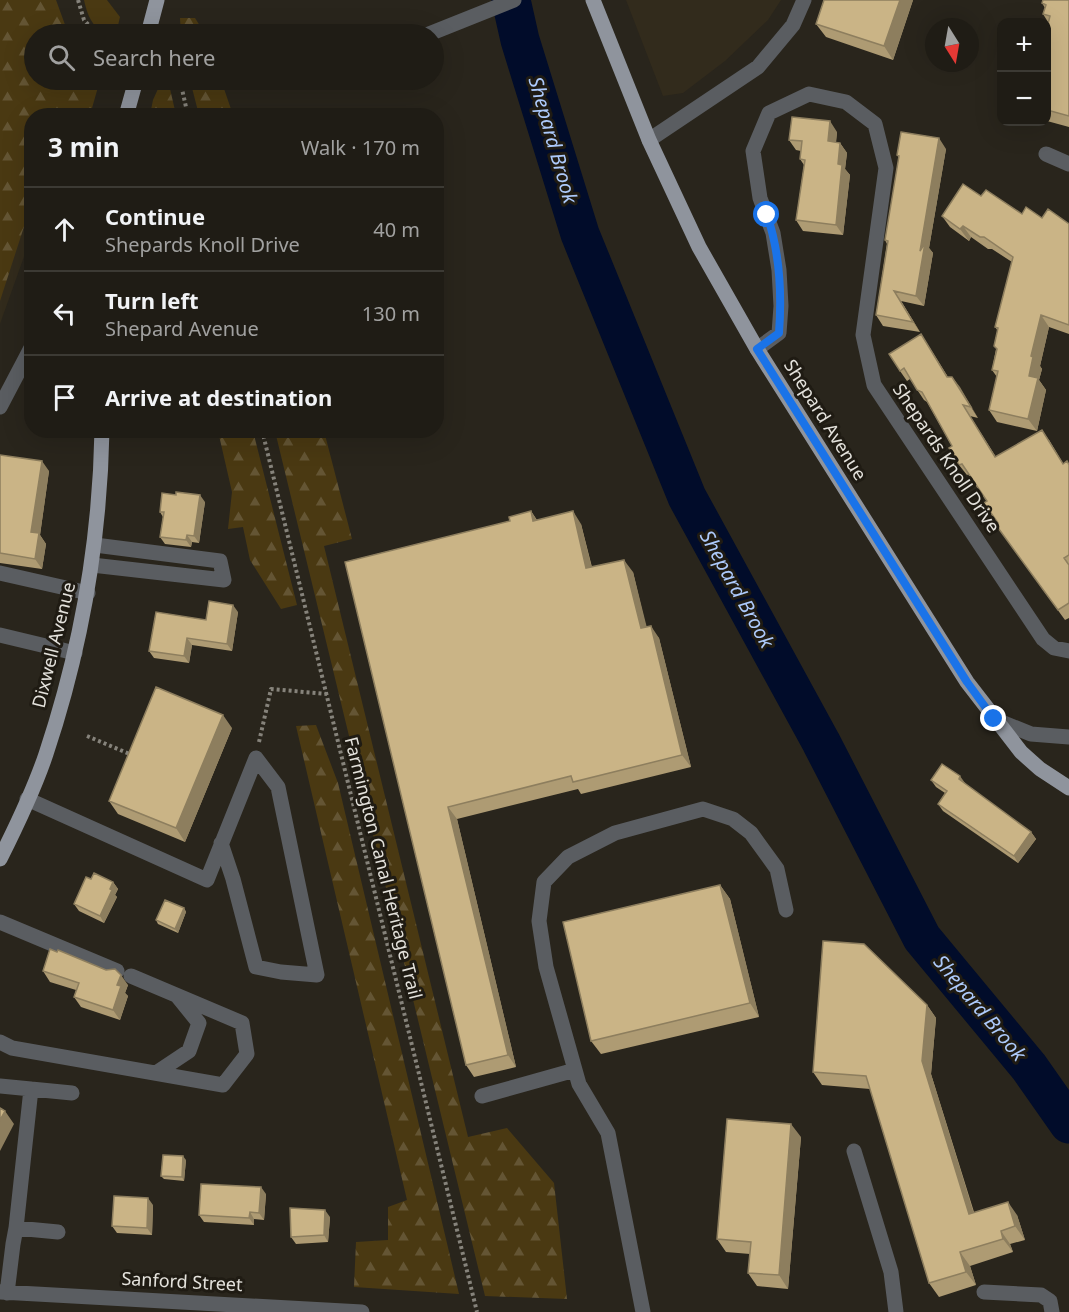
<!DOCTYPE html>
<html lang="en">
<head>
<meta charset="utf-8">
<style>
	body { margin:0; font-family:"Noto Sans",sans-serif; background:#27251e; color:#f1f3f6 }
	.controls { position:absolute; right:18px; top:18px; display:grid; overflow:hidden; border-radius:12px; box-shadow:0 6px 24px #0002 }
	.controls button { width:54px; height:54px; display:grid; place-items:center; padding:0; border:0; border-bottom:2px solid #3c3a34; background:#1f1c15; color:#f1f3f6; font:30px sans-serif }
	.compass { position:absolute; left:925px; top:18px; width:54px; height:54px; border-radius:50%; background:#1f1c15; box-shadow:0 6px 24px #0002; rotate:169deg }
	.stop { position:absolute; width:18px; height:18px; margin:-14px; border:4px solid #1a73e8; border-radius:50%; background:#fff }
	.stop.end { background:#1a73e8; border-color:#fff; box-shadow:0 2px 6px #0008 }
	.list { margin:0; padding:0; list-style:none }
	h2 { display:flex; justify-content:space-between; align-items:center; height:78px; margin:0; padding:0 24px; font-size:26px }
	h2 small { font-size:20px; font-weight:400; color:#a1a1a0 }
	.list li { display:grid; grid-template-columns:39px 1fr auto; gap:18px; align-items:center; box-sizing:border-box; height:84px; padding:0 24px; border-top:2px solid #3c3a34 }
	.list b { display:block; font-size:22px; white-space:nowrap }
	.list p { margin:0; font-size:20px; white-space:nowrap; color:#a1a1a0 }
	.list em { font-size:20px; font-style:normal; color:#a1a1a0 }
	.icon { flex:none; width:33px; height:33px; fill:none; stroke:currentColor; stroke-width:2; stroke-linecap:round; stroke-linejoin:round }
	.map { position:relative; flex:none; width:1069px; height:1312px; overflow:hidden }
	.search { position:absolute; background:#1f1c15; box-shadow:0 6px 24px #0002; left:24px; top:24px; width:420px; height:66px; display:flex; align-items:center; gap:15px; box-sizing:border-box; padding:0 21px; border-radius:33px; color:#a1a1a0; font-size:22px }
	.panel { position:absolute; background:#1f1c15; box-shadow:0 6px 24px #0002; left:24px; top:108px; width:420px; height:330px; border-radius:24px }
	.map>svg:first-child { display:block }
</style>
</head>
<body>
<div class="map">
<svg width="1069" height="1312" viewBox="0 0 1069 1312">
	<defs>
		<pattern id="forest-firs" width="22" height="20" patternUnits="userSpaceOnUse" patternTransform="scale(1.5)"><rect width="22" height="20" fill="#4a3912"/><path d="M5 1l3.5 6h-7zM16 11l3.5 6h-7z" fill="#645534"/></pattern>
	</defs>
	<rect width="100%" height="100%" fill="#29251c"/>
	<!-- built -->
	<path fill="#322b1c" d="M626,0h155l-13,20 -43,41 -42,32 -20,3z
		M0,67l32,140 -1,30 -31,87z"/>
	<!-- grass -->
	<path fill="#4a3912" d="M84,0h23l13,17 -4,17c-21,1 -28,-16 -32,-34z"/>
	<!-- forest -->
	<path fill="url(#forest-firs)" d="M0,0h56l12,33 3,1h-37v46h66l-10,35 -58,1 -1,89 -31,96z
		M180,18h15l10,16h-24z
		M162,80h6l8,35h-26l3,-15z
		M190,80h31l12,35h-34z
		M218,431h35l44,174 -16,4 -31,-49 -7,-33 -15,2 4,-37z
		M275,431h49l28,108 -28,7 144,591 39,-9 47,55 13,116 -82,-3z
		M316,725l22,58 121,511 -105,-7 2,-45 32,-2v-33l19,-7 -111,-474z"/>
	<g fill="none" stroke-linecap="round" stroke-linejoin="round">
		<!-- river -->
		<path stroke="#010c2a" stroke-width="39" d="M511,0l9,40 60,194 107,263 134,245 101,196 107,129 40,57"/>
		<!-- path -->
		<path stroke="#86837b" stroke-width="4" stroke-dasharray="3 3" stroke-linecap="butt" d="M78,0l6,20 13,14
			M180,80l8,36
			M262,430l215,882
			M87,736l45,19
			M259,742l12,-53 56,5"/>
		<!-- minor -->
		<path stroke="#5a5d61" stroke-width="15" d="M429,34l85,-34
			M649,140l109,-73 35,-42 11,-25
			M1046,154l23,10
			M757,349l22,-16 2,-27 -2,-36 -6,-37 -13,-35 -7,-47 16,-38 40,-19 37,8 29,22 11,44 -23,167 11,50 169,254 11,9 15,3
			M0,407l32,-61
			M92,565l132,15 -4,-19 -125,-16
			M0,573l88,20
			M0,635l75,18
			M994,719l37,15 38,3
			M27,799l180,81 49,-122
			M221,843l12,36 23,88 25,5 36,3 -39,-188 -22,-29
			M0,922l117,49
			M0,1042l12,6 211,37 24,-31 -5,-31 -111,-47
			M156,1073l33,-22 10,-28 -21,-26
			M0,1086l72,7
			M482,1096l93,-26
			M854,1151l37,121 5,40
			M16,1228l15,-139
			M0,1292l362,20
			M984,1292l57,3 9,6 2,11
			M7,1293l6,-49 3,-16 42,4
			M643,1312l-35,-179 -29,-49 -33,-117 -7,-46 5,-39 24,-25 47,-24 88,-24 30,10 18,14 26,36 9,41"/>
		<!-- major -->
		<path stroke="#8f949d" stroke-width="15" d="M593,0l56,140 50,107 58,102 210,333 54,70 19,17 29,19
			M148,34l9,-34
			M126,116l10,-36
			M0,859c17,-34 34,-69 46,-105 35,-105 54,-213 56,-324"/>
	</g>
	<!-- wall -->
	<path fill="#ae9b73" d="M913,0l-20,60 -67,-23 -10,-13z
		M1069,0v127l-22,-6v-93l1,-6 -5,-8 2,-6 -3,-5z
		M837,132l-1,10 4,1 7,10 -2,16 5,6 -7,60 -40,-4 -7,-11 8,-55 -4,-6 1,-8 -5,-1 -7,-10z
		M946,149l-17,99 4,5 -9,53 -23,-5 19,31 -37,-6 -7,-11 11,-71 -2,-4 14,-82 -2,-3z
		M981,196l41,18 47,10v110l-20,-7 -9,39 2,3 -3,11 7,10 -9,41 -40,-9 -8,-12 8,-33 -5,-7 4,-21 2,-18 -3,-4 17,-65 -20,-13h-4l-17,-12 -2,4 -19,-14 -8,-11z
		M921,334l27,43h4l26,41 -8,-2 26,41 53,-17 14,24h6v154l-4,2 -69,-95 2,-2 -11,-22 -18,-27 -2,1 -8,-10 -7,-19 -25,-44 -3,-2 -14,-21 -3,2 -7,-10z
		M0,455l49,16 -9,64 6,9 -4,25 -42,-6z
		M205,502l-6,41 -7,-1 -1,5 -26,-3 -5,-7 3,-20 -3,-5z
		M531,511l6,9 44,4 11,43 41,5 13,55 13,11 32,129 -110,27 -3,-5 -121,30 59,248 -42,10 -8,-12 -121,-503 165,-41z
		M238,612l-6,39 -40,-6 -3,18 -35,-5 -5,-7 57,-31z
		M232,728l-47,114 -67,-28 -9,-13z
		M931,780l34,3v1l66,48 5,7 -18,24 -75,-52 -5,-7 7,-11 -9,-6z
		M91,879l22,3 5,7 -3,6 2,2 -13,26 -25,-12 -5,-7z
		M720,885l10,14 29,118 -158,37 -10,-13z
		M184,908l2,4 -8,21 -20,-9 -2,-4z
		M43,971l85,14 -3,8 3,3 -8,24 -39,-13 -7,-10 2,-7 -26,-8z
		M927,1005l9,13 -5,56 43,138 43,3 8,25 -15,4 3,8 -43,14 6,19 -37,12 -10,-14 -59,-194 -48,-4 -9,-13z
		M801,1137l-13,152 -31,-3 -9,-13 2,-19 -24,-2 -9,-13z
		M186,1160l-2,21 -20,-2 -3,-3z
		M266,1194l-2,26 -10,-1v6l-50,-3 -5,-7z
		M153,1205l-1,30 -35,-2 -5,-7z
		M330,1217l-2,25 -32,2 -5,-7z"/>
	<!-- shaded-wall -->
	<path fill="#8d7e5e" d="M900,0h13l-20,60 -9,-14z
		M830,121l7,11 -2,20 -7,-11z
		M939,138l7,11 -17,99 4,5 -9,53 -8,-10 4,-45z
		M840,143l7,10 -2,16 5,6 -7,60 -7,-10 2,-61z
		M963,226l8,11 -2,4 -9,-12z
		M894,291l7,10 19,31 -7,-10z
		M1041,315l8,12 -9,39 2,3 -3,11 7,10 -9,41 -9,-12 1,-43 2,-20z
		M921,334l7,11 26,42 -7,-10z
		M952,377l8,10 18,31 -7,-11z
		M963,405l7,11 32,51 -7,-10z
		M1042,430l7,10 20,33 -6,-9z
		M42,461l7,10 -9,64 6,9 -4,25 -7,-10 -4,-27z
		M200,495l5,7 -6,41 -5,-7z
		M531,511l8,13 -6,-3z
		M573,511l8,13 14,57 -9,-13z
		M187,535l5,7 -1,5 -5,-7z
		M624,560l9,12 17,68 -9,-12z
		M233,605l5,7 -6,39 -5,-7z
		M651,626l8,12 32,129 -9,-12z
		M187,638l5,7 -3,18 -5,-7z
		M223,715l9,13 -47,114 -9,-14z
		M960,776l5,7 -2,3 -4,-7z
		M448,807l9,12 59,248 -8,-12z
		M1031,832l5,7 -18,24 -4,-7z
		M113,882l5,7 -3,6 2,2 -13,26 -4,-7z
		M720,885l10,14 29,118 -9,-14z
		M184,908l2,4 -8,21 -3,-4z
		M121,975l7,10 -3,8 3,3 -8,24 -7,-10 4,-25z
		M927,1005l9,13 -5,56 47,153 -9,-13 -47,-153z
		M5,1111l9,13 -14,27v-31z
		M791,1124l10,13 -13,152 -9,-14z
		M183,1156l3,4 -2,21 -2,-4z
		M261,1187l5,7 -2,26 -5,-7z
		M148,1198l5,7 -1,30 -5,-7z
		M1008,1202l9,13 8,25 -10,-14z
		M325,1210l5,7 -2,25 -4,-7z
		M250,1212l4,7v6l-5,-7z
		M1001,1231l9,13 3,8 -10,-13z
		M960,1252l10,14 6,19 -10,-13z"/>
	<!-- building -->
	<path fill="#cab486" stroke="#8d7e5e" stroke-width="1.5" d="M824,0h76l-16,46 -68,-22z
		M1043,0h26v116l-22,-6v-82l3,-12 -7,-2 3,-9 -4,-2z
		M792,117l38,4 -2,20 12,2 -2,21 4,1 -6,60 -40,-5 9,-60 -5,-1 2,-18 -13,-1z
		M901,132l38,6 -19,113 5,-8 -9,53 -22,-5 19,31 -37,-7 12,-74 -3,-1 14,-84 -2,-1z
		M963,184l18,12 5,-6 36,24 4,-7 16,11 6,-9 21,15v101l-28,-10 -10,41 2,1 -4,19 9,2 -10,41 -39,-9 9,-39 -6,-1 5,-21 -3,-3 4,-18 -3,-1 18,-70 -29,-20h-4l-17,-11 -3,3 -18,-13z
		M921,334l26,43h5l19,30 -8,-2 32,52 47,-27 21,34 4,-3 2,4v90l-5,3 5,7v38l-11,7 -62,-85 2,-2 -14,-20 3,-2 -25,-37 -3,1 -10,-17 3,-2 -30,-54 -5,-2 -13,-22 -4,3 -11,-17z
		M0,455l42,6 -11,71 8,1 -4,26 -35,-6z
		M176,492l24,3 -6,41 -7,-1 -1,5 -26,-3 4,-25h-4l2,-19 14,2z
		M531,511l2,10 40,-10 13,57 38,-8 17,68 10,-2 31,129 -109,27 -2,-6 -123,31 60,248 -42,10 -121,-503 165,-41 -1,-4z
		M209,601l24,4 -6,39 -40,-6 -3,18 -35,-5 7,-39 50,8z
		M156,687l67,28 -47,113 -67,-27z
		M942,764l18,12 -1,3 72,53 -17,24 -76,-52 9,-13 -16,-11z
		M94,873l19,9 -3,7 2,1 -12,26 -26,-12 12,-27 5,2z
		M720,885l30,118 -159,38 -28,-119z
		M165,900l19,8 -9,21 -19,-9z
		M823,941l41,3 63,61 -5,56 47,153 39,-12 7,24 -14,5 2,8 -43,13 6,20 -37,11 -63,-207 -53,-4z
		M50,949l7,3 1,-2 48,20 9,-1 6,6 -4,10 4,1 -8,24 -39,-13 5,-14 -36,-12z
		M0,1108l5,3 -5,9z
		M727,1119l64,5 -12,151 -31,-2 3,-31 -34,-3z
		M163,1155l20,1 -1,21 -21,-1z
		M201,1184l60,3 -2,26 -9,-1 -1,6 -50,-3z
		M114,1196l34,2 -1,30 -35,-2z
		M290,1208l35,2 -1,25 -33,2z"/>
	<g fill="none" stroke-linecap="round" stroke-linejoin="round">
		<!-- route -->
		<path stroke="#1a73e8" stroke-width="8" d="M767,215c13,38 15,78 12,118l-22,16 210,333 27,37"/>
	</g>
	<g text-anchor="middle" stroke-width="6" stroke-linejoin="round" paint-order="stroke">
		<!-- street labels -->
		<g font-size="18" fill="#e4e2dc" stroke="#1f1b13">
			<text transform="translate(825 420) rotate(58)" y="6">Shepard Avenue</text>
			<text transform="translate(946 458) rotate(56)" y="6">Shepards Knoll Drive</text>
			<text transform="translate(54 645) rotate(-76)" y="6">Dixwell Avenue</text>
			<text transform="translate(383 868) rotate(76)" y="6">Farmington Canal Heritage Trail</text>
			<text transform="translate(182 1282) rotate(3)" y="6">Sanford Street</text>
		</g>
		<!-- water labels -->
		<g font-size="20" font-style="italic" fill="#adcafb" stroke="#1f1b13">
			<text transform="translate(553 140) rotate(74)" y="7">Shepard Brook</text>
			<text transform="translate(737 589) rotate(61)" y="7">Shepard Brook</text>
			<text transform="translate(980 1008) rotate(50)" y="7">Shepard Brook</text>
		</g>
	</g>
</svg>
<div class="controls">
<button>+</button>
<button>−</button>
</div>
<svg class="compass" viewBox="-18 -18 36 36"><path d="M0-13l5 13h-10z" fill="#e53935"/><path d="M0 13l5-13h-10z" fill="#a1a1a0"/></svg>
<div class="stop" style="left:767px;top:215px"></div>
<div class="stop end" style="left:994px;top:719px"></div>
<div class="search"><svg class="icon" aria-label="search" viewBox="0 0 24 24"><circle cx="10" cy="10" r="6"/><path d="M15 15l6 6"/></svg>Search here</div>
<section class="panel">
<h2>3 min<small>Walk · 170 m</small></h2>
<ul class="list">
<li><svg class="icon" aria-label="ahead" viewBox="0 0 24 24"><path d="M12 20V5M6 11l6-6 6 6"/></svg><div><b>Continue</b><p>Shepards Knoll Drive</p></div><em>40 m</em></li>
<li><svg class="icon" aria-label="left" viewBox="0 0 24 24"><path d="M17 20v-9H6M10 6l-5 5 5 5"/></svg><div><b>Turn left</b><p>Shepard Avenue</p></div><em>130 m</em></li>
<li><svg class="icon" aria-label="arrive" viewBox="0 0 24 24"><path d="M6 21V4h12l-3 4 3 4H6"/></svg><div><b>Arrive at destination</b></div></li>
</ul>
</section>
</div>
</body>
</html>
